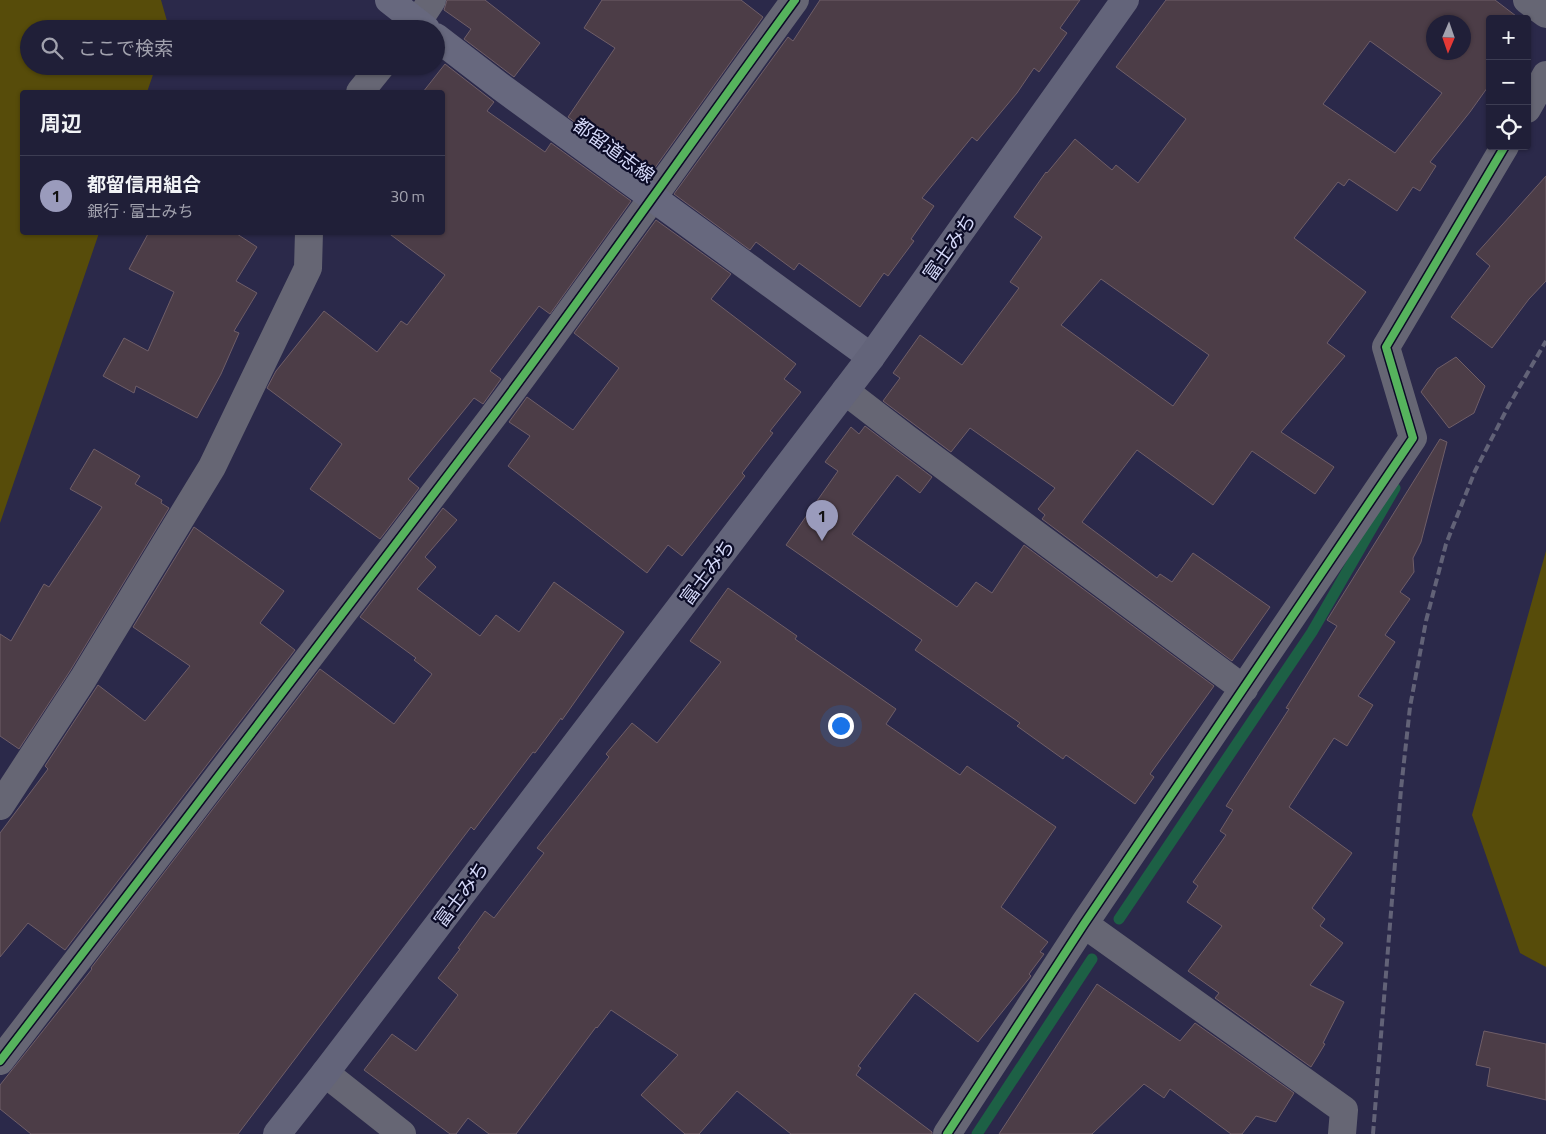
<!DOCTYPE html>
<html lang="ja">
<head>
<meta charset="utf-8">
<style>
	body { margin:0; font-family:"Titillium Web","Noto Sans JP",sans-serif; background:#2d2c43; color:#f1f3f6 }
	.controls { position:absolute; right:15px; top:15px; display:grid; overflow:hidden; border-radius:5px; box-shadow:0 1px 4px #0004 }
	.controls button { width:45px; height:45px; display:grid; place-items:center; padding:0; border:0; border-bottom:1px solid #3d3d53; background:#201f38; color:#f1f3f6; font:25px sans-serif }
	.compass { position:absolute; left:1426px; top:15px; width:45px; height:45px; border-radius:50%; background:#201f38; box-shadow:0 1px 4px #0004; rotate:182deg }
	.you { position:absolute; left:840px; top:725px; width:18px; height:18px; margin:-12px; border:4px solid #fff; border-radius:50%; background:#1a73e8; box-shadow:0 0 0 8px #1a73e833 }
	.badge { display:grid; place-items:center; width:32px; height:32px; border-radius:50%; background:#9a9bbc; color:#111; font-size:16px; font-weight:700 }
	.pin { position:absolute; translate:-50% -41px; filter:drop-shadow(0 1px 2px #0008) }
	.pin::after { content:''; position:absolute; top:26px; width:18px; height:15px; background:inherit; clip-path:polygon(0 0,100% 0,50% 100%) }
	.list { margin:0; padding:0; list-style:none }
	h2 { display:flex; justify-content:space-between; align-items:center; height:65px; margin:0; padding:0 20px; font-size:21px }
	h2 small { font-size:16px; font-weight:400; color:#a2a2ae }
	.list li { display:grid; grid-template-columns:32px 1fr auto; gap:15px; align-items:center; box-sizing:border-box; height:80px; padding:0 20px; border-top:1px solid #3d3d53 }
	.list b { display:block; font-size:19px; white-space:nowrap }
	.list p { margin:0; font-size:16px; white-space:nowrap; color:#a2a2ae }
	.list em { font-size:16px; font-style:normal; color:#a2a2ae }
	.icon { flex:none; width:28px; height:28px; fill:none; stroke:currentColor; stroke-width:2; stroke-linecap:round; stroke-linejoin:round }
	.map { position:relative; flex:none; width:1546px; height:1134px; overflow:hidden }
	.search { position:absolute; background:#201f38; box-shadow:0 1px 4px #0004; left:20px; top:20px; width:425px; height:55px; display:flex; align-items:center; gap:12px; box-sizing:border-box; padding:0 18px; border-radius:28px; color:#a2a2ae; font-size:19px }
	.panel { position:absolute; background:#201f38; box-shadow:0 1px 4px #0004; left:20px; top:90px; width:425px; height:145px; border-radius:5px }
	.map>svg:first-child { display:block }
</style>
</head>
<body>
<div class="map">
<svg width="1546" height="1134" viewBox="0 0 1546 1134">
	<rect width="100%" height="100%" fill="#2b294a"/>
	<!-- forest -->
	<path fill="#574c0a" d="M0,0h161l8,28 -140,1v37h127l-9,26h-125v140l77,1 -99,290z
		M1546,551v416l-26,-14 -48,-138z"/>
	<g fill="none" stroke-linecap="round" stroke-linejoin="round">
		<!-- stream -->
		<path stroke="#1d6045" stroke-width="11" d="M1119,919l193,-287 83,-144
			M977,1134l115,-175"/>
	</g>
	<!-- building -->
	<path fill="#4c3d47" stroke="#6f5e68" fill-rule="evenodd" d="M447,0h38l55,43 -26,34 -50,-38 7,-10 -27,-19z
		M602,0h139l22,17 -114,159 -81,-59 47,-69 -31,-20z
		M820,0h260l-20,28 7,5 -28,39 -5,-4 -17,25 -40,48 -5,-4 -50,61 12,8 -23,33 3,2 -26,35 -4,-3 -24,34 -61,-44 -5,7 -38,-28 -6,8 -76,-56 114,-157 5,4z
		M1166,0h329l25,19h-30v65l-20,28 -40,50 6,4 -16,25 -7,-4 -16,24 -48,-32 -5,7 -6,-4 -44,56 72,54 -39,51 18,13 -64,76 53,35 -19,27 -63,-43 -39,54 -76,-55 -55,72 75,56 3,-4 12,8 21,-29 77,54 -38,54 -190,-142 3,-4 -7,-6 17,-21 -85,-60 -19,24 -68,-51 17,-23 -7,-5 27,-38 42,30 57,-77 -9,-6 32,-45 -28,-20 32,-45 1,1 28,-34 37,31 4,-5 22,18 48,-64 -70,-52zM1434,22h30v30h-30zM1370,41l72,52 -47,60 -72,-49zM1101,279l108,76 -36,51 -112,-81z
		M445,64l49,38 -7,9 58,41 6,-9 80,58 -81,113 -11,-8 -49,65 11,8 -18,25 -9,-6 -66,81 11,9 -39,51 -70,-50 32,-45 -75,-56 9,-17 48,-60 53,41 24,-31 6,4 38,-50 -58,-43h55v-140h-19z
		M1546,176v105l-17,18 -37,49 -41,-31 39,-51 -14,-12z
		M656,220l75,54 -20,25 85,65 -12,15 17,13 -31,39 3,2 -31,40 3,3 -63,80 -14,-11 -21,28 -139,-107 22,-30 -21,-14 18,-25 46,33 46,-62 -45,-35z
		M149,232h85l23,15 -21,34 21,12 -23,38 5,2 -18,41 -24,44 -61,-32 -2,7 -31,-17 21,-38 24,13 26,-59 -45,-23z
		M1456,357l29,29 -11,27 -25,15 -28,-36 16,-23z
		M865,426l67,51 -12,16 -23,-18 -45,59 105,73 19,-25 16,11 32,-48 190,141 -64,88 4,3 -19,27 -69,-49 -3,4 -46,-33 3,-3 -105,-73 7,-10 -136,-95 52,-74 -13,-9 26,-35 8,7z
		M1440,439l7,3 -26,100 -8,16 1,14 -14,20 10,7 -25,36 10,7 -37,54 15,9 -26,41 -13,-8 -45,69 63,46 -40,55 13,11 -5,7 23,17 -33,42 34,17 -21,41 2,1 -14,23 -96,-69 4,-5 -31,-22 34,-45 -35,-24 11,-16 -5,-4 33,-47 -6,-4 13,-21 -7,-4 63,-97 -3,-1 51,-82 -10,-6z
		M94,449l46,27 -5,8 27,16 -1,3 8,5 -99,163 -51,78 -19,-13v-102l11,7 33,-57 5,3 53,-80 -32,-18z
		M443,508l14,12 -32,37 11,10 -19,22 63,47 16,-21 23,17 35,-50 70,50 -62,88 -1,-2 -26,35 -2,-1 -59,78 -3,-3 -233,307h-207l-31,-25v-24l92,-116 -1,-1 229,-299 74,55 38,-50 -18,-14 2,-2 -56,-41z
		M194,527l90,64 -24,32 35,27 -230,300 -37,-27 -28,34v-124l48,-64 -3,-3 53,-81 47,36 45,-55 -57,-39z
		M728,588l69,48 -2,3 101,70 -10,15 74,51 7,-9 89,61 -55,80 47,35 -8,10 4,2 -15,20 2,2 -53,66 -63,-49 -57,73 3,2 -5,7 76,57v2h-141l-54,-43 -38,43h-14l-44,-39 37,-40 -67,-45 -14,18 -1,-1 -80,107h-27l-21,-16 -12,16h-6l-86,-64 28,-36 24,17 42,-56 -20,-17 22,-29 -2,-1 27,-37 9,7 50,-65 -7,-5 72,-91 -3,-3 26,-31 25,20 64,-81 -31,-21z
		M1097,984l83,57 15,-18 99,70 -18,29 -20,-6 -14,18h-11l-61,-45 -6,9 -20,-14 -52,50h-93z
		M1484,1031l62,13v56l-59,-14 3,-18 -14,-3z"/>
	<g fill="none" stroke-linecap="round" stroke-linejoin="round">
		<!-- street -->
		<path stroke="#666674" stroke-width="28" d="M1527,0l19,14
			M413,29l19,-29
			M360,92l21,-26
			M1527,109l19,-34
			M845,391l61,47 338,251
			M0,806l83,-127 129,-212 96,-199 1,-36
			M1084,924l260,186 -2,24
			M0,1061c165,-215 331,-430 494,-646 103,-137 200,-277 301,-415
			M325,1073l77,61
			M947,1134l137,-210 329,-486 -27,-91 119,-201"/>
		<!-- primary -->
		<path stroke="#67687e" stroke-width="28" d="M389,0l37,29
			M436,37l65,50 370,270"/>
		<!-- highway -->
		<path stroke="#63647a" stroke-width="28" d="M277,1134l48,-61 546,-716 254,-357"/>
		<!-- rail -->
		<path stroke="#626277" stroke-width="4" stroke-dasharray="8 4" stroke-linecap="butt" d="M1373,1134l28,-345 9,-82 16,-86 20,-77 29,-73 34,-66 37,-64"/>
		<defs>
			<path id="cycleway" d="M0,1061c165,-215 331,-430 494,-646 103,-137 200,-277 301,-415
				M947,1134l137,-210 329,-486 -27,-91 119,-201"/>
		</defs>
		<!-- cycleway casing -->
		<use href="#cycleway" stroke="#0b0b26" stroke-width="11"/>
		<!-- cycleway -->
		<use href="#cycleway" stroke="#56b35d" stroke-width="8"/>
	</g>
	<g text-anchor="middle" stroke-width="4.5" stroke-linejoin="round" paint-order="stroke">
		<!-- street labels -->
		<g font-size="19" fill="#d5d9f9" stroke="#0b0b26">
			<text transform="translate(614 150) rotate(36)" y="7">都留道志線</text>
			<text transform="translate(949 247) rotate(-55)" y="7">富士みち</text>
			<text transform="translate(707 572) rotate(-53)" y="7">富士みち</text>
			<text transform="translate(461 894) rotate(-53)" y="7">富士みち</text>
		</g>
	</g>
</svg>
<div class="controls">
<button>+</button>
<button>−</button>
<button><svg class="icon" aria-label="locate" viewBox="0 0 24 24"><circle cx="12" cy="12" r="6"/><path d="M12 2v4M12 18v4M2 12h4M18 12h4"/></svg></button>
</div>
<svg class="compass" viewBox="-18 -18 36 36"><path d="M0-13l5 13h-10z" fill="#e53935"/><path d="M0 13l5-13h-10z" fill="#a2a2ae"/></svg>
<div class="you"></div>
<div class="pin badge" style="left:822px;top:541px">1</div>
<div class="search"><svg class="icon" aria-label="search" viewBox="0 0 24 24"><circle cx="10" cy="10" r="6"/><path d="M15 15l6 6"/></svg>ここで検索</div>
<section class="panel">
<h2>周辺<small></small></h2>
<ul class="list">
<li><span class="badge">1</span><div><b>都留信用組合</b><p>銀行 · 富士みち</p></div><em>30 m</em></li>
</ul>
</section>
</div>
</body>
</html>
